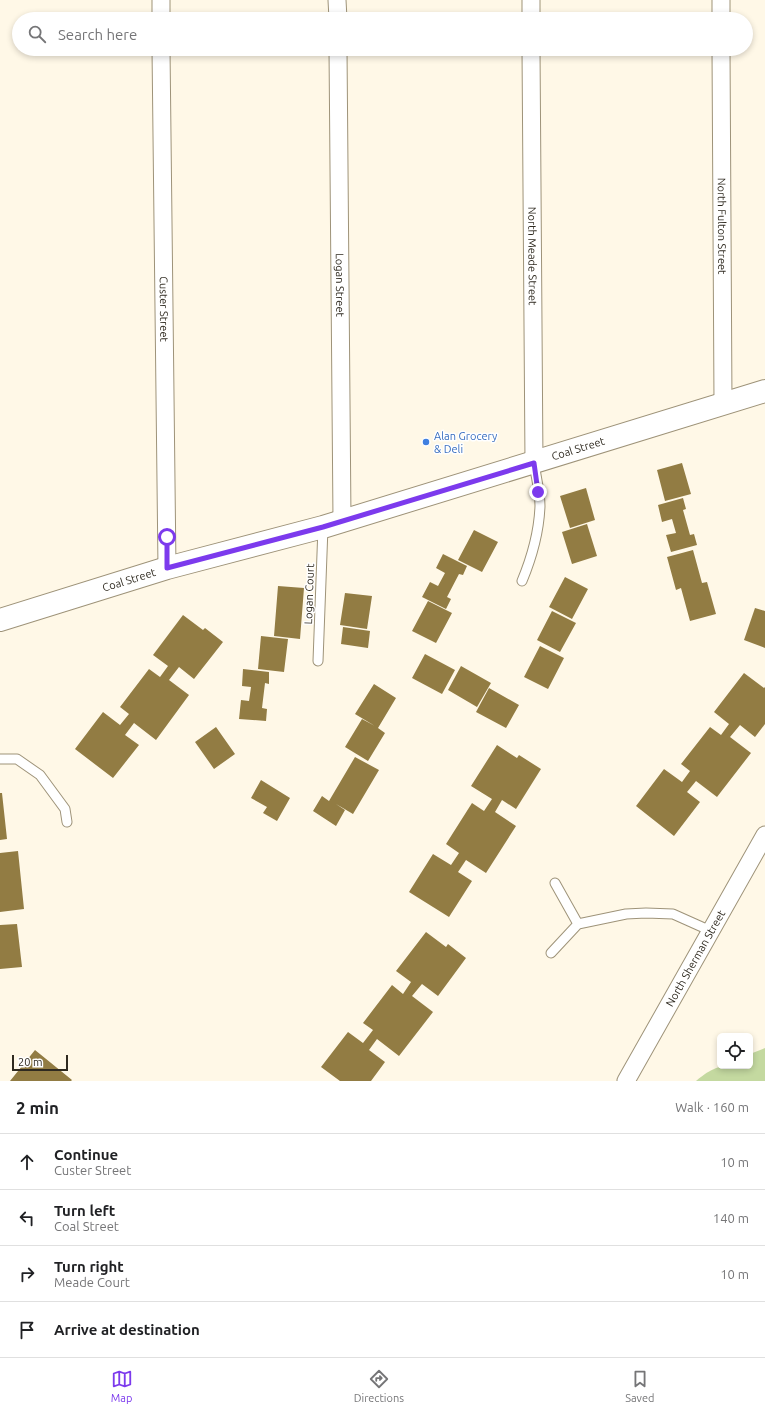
<!DOCTYPE html>
<html lang="en">
<head>
<meta charset="utf-8">
<style>
	body { margin:0; font-family:Ubuntu,sans-serif; background:#f2f2f2; color:#202124 }
	.controls { position:absolute; right:12px; bottom:12px; display:grid; overflow:hidden; border-radius:6px; box-shadow:0 2px 6px #0003 }
	.controls button { width:36px; height:36px; display:grid; place-items:center; padding:0; border:0; border-bottom:1px solid #e0e0e0; background:#fff; color:#202124; font:20px sans-serif }
	.scale { position:absolute; left:12px; bottom:10px; width:56px; box-sizing:border-box; padding-left:4px; border:2px solid #2f2a20; border-top:0; font-size:11px; line-height:14px; white-space:nowrap; color:#2f2a20; -webkit-text-stroke:3px #fff; paint-order:stroke }
	.stop { position:absolute; width:12px; height:12px; margin:-9px; border:3px solid #7c3aed; border-radius:50%; background:#fff }
	.stop.end { background:#7c3aed; border-color:#fff; box-shadow:0 1px 4px #0008 }
	.list { margin:0; padding:0; list-style:none }
	h2 { display:flex; justify-content:space-between; align-items:center; height:52px; margin:0; padding:0 16px; font-size:17px }
	h2 small { font-size:13px; font-weight:400; color:#757577 }
	.list li { display:grid; grid-template-columns:26px 1fr auto; gap:12px; align-items:center; box-sizing:border-box; height:56px; padding:0 16px; border-top:1px solid #e0e0e0 }
	.list b { display:block; font-size:15px; white-space:nowrap }
	.list p { margin:0; font-size:13px; white-space:nowrap; color:#757577 }
	.list em { font-size:13px; font-style:normal; color:#757577 }
	.icon { flex:none; width:22px; height:22px; fill:none; stroke:currentColor; stroke-width:2; stroke-linecap:round; stroke-linejoin:round }
	.map { position:relative; flex:none; width:765px; height:1081px; overflow:hidden }
	.search { position:absolute; background:#fff; box-shadow:0 2px 6px #0003; left:12px; right:12px; top:12px; height:44px; display:flex; align-items:center; gap:10px; box-sizing:border-box; padding:0 14px; border-radius:22px; color:#757577; font-size:15px }
	.sheet { height:276px; background:#fff }
	nav { display:flex; justify-content:space-around; align-items:center; box-sizing:border-box; height:56px; border-top:1px solid #e0e0e0; background:#fff; font-size:11px; color:#757577 }
	nav a { display:grid; justify-items:center; gap:2px }
	nav .on { color:#7c3aed }
	.map>svg:first-child { display:block }
</style>
</head>
<body>
<div class="map">
<svg width="765" height="1081" viewBox="0 0 765 1081">
	<rect width="100%" height="100%" fill="#fff8e7"/>
	<!-- green -->
	<path fill="#c4d9a0" d="M765,1048v33h-69c22,-18 27,-15 54,-15v-12z"/>
	<!-- building -->
	<path fill="#927c43" d="M682,463l9,31 -26,7 -8,-31z
		M586,488l9,32 -25,8 -10,-32z
		M683,498l3,11 -3,1 7,25 4,-1 3,11 -26,7 -5,-17 10,-2 -4,-14 -10,3 -4,-17z
		M587,524l10,32 -25,8 -10,-32z
		M474,530l24,12 -16,30 -24,-12z
		M693,550l9,33 5,-1 9,32 -26,7 -9,-33 -5,2 -9,-33z
		M443,554l24,12 -4,9 -4,-1 -12,23 4,2 -5,10 -24,-12 8,-15 8,4 7,-13 -9,-5z
		M565,577l23,12 -16,30 -23,-12z
		M278,586l26,2 -4,51 -26,-3z
		M345,593l27,3 -5,33 -27,-4z
		M428,601l24,12 -16,30 -24,-12z
		M755,608l10,3v37l-21,-8z
		M552,611l24,12 -16,29 -23,-12z
		M183,615l20,15 2,-2 18,14 -29,37 -15,-12 -10,13 20,15 -33,45 -22,-17 -9,12 14,10 -26,33 -38,-29 28,-37 17,13 9,-11 -9,-7 29,-38 11,8 8,-11 -15,-11z
		M343,627l27,4 -2,17 -27,-4z
		M261,636l27,3 -4,33 -26,-3z
		M540,646l24,12 -16,31 -24,-12z
		M425,654l30,16 -13,24 -30,-16z
		M461,666l30,17 -14,24 -29,-17z
		M243,669l26,3v12l-4,-1 -3,25 5,1 -1,12 -27,-2 2,-19 8,1 2,-14 -9,-1z
		M744,673l20,15 1,-1v37l-10,13 -15,-12 -10,12 21,16 -34,44 -21,-16 -9,11 13,10 -26,34 -38,-30 28,-37 18,13 8,-11 -9,-7 29,-37 11,8 8,-11 -15,-12z
		M374,684l22,14 -18,30 7,5 -17,28 -23,-14 17,-28 13,7 -20,-12z
		M489,688l30,17 -13,23 -30,-16z
		M216,727l19,27 -21,15 -19,-27z
		M497,745l20,13 2,-3 22,14 -25,40 -14,-9 -7,12 21,14 -30,47 -20,-13 -8,12 14,9 -23,36 -40,-25 24,-38 18,11 8,-12 -13,-9 26,-41 12,8 8,-12 -21,-13z
		M355,757l24,13 -26,44 -17,-10 9,6 -9,16 -23,-15 9,-15 7,5z
		M261,780l29,18 -13,23 -14,-8 4,-6 -16,-9z
		M0,793h2l5,46 -7,1z
		M18,851l6,58 -24,3v-59z
		M17,924l5,43 -22,2v-44z
		M426,932l20,15 2,-3 18,14 -28,38 -16,-12 -10,12 21,16 -34,44 -22,-17 -8,11 16,12 -14,19h-31l-19,-14 27,-35 15,11 10,-13 -10,-7 29,-38 11,9 8,-12 -15,-11z
		M35,1050l37,30 -1,1h-61z"/>
	<g fill="none" stroke-linecap="round" stroke-linejoin="round">
		<defs>
			<path id="lane" d="M522,581c10,-24 17,-49 18,-75 0,-14 -4,-29 -6,-43
				M318,661l5,-134
				M0,759h17l23,16 25,34 2,13
				M555,883l23,41
				M551,953l27,-29 48,-10 20,-1 27,1 38,17"/>
			<g id="street">
				<path d="M161,0v19"/>
				<path d="M337,0l1,19"/>
				<path d="M531,0v19"/>
				<path d="M721,0v19"/>
				<path id="s1" d="M161,49l6,519"/>
				<path id="s2" d="M338,49l4,471"/>
				<path id="s3" d="M531,49l3,414"/>
				<path id="s4" d="M721,49l2,354"/>
				<path id="s5" d="M626,1081l139,-246"/>
			</g>
			<g id="primary">
				<path id="s6" d="M0,620l167,-52 156,-41 442,-136"/>
			</g>
		</defs>
		<!-- lane casing -->
		<use href="#lane" stroke="#9e9379" stroke-width="11"/>
		<!-- street casing -->
		<use href="#street" stroke="#9e9379" stroke-width="19"/>
		<!-- primary casing -->
		<use href="#primary" stroke="#9e9379" stroke-width="24"/>
		<!-- lane -->
		<use href="#lane" stroke="#fff" stroke-width="9"/>
		<!-- street -->
		<use href="#street" stroke="#fff" stroke-width="17"/>
		<!-- primary -->
		<use href="#primary" stroke="#fff" stroke-width="22"/>
	</g>
	<g fill="none" stroke-linecap="round" stroke-linejoin="round">
		<!-- route -->
		<path stroke="#7c3aed" stroke-width="5" d="M167,537v31l156,-41 211,-64 4,29"/>
	</g>
	<!-- markers -->
	<circle fill="#3f7fe0" stroke="#fff" stroke-width="1.5" cx="426" cy="442" r="4"/>
	<g text-anchor="middle" stroke-width="3" stroke-linejoin="round" paint-order="stroke">
		<!-- street labels -->
		<g font-size="11" fill="#2f2a20" stroke="#fff">
			<text dy="4" stroke="none"><textPath href="#s4" startOffset="177">North Fulton Street</textPath></text>
			<text dy="4" stroke="none"><textPath href="#s3" startOffset="207">North Meade Street</textPath></text>
			<text dy="4" stroke="none"><textPath href="#s2" startOffset="236">Logan Street</textPath></text>
			<text dy="4" stroke="none"><textPath href="#s1" startOffset="260">Custer Street</textPath></text>
			<text dy="4" stroke="none"><textPath href="#s6" startOffset="603">Coal Street</textPath></text>
			<text dy="4" stroke="none"><textPath href="#s6" startOffset="135">Coal Street</textPath></text>
			<text transform="translate(309 594) rotate(-88)" y="4">Logan Court</text>
			<text dy="4" stroke="none"><textPath href="#s5" startOffset="141">North Sherman Street</textPath></text>
		</g>
		<!-- shop labels -->
		<g font-size="11" fill="#366cbe" stroke="#fff" text-anchor="start">
			<text x="434" y="440">Alan Grocery<tspan x="434" dy="13">&amp; Deli</tspan></text>
		</g>
	</g>
</svg>
<div class="controls">
<button><svg class="icon" aria-label="locate" viewBox="0 0 24 24"><circle cx="12" cy="12" r="6"/><path d="M12 2v4M12 18v4M2 12h4M18 12h4"/></svg></button>
</div>
<div class="scale">20 m</div>
<div class="stop" style="left:167px;top:537px"></div>
<div class="stop end" style="left:538px;top:492px"></div>
<div class="search"><svg class="icon" aria-label="search" viewBox="0 0 24 24"><circle cx="10" cy="10" r="6"/><path d="M15 15l6 6"/></svg>Search here</div>
</div>
<section class="sheet">
<h2>2 min<small>Walk · 160 m</small></h2>
<ul class="list">
<li><svg class="icon" aria-label="ahead" viewBox="0 0 24 24"><path d="M12 20V5M6 11l6-6 6 6"/></svg><div><b>Continue</b><p>Custer Street</p></div><em>10 m</em></li>
<li><svg class="icon" aria-label="left" viewBox="0 0 24 24"><path d="M17 20v-9H6M10 6l-5 5 5 5"/></svg><div><b>Turn left</b><p>Coal Street</p></div><em>140 m</em></li>
<li><svg class="icon" aria-label="right" viewBox="0 0 24 24"><path d="M7 20v-9h11M14 6l5 5-5 5"/></svg><div><b>Turn right</b><p>Meade Court</p></div><em>10 m</em></li>
<li><svg class="icon" aria-label="arrive" viewBox="0 0 24 24"><path d="M6 21V4h12l-3 4 3 4H6"/></svg><div><b>Arrive at destination</b></div></li>
</ul>
</section>
<nav>
<a class="on"><svg class="icon" aria-label="map" viewBox="0 0 24 24"><path d="M3 6l6-2 6 2 6-2v14l-6 2-6-2-6 2zM9 4v14M15 6v14"/></svg>Map</a>
<a><svg class="icon" aria-label="directions" viewBox="0 0 24 24"><path d="M12 3l9 9-9 9-9-9zM9 14v-3h6M13 9l2 2-2 2"/></svg>Directions</a>
<a><svg class="icon" aria-label="saved" viewBox="0 0 24 24"><path d="M7 4h10v16l-5-4-5 4z"/></svg>Saved</a>
</nav>
</body>
</html>
